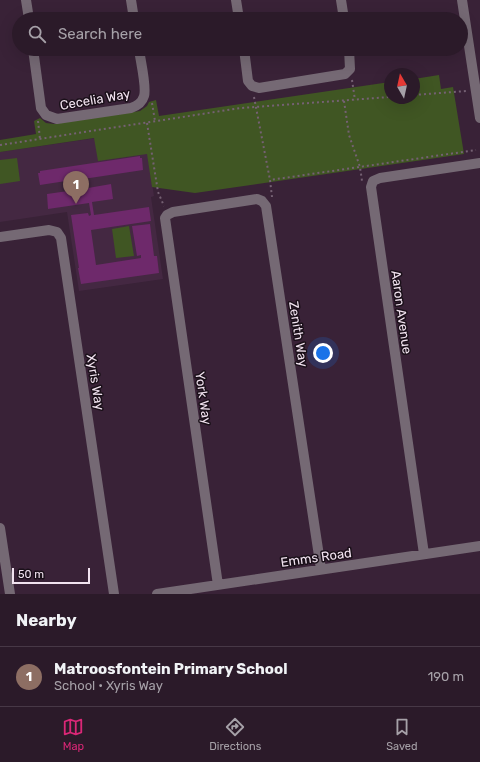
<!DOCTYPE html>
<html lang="en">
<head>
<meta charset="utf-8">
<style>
	body { margin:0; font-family:Rubik,sans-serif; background:#332331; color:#f1f3f6 }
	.compass { position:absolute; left:384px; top:68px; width:36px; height:36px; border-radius:50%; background:#2b1a29; box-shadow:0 4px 16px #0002; rotate:351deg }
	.scale { position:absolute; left:12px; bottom:10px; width:78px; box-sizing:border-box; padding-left:4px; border:2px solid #f2e3f0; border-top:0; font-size:11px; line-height:14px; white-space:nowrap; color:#f2e3f0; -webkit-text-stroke:3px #1a1019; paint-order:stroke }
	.you { position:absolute; left:323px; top:353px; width:14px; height:14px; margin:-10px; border:3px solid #fff; border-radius:50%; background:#1a73e8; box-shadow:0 0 0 6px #1a73e833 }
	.badge { display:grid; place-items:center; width:26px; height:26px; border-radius:50%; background:#db2777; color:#fff; font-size:13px; font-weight:700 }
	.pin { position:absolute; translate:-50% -33px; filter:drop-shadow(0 1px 2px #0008) }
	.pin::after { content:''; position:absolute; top:21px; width:14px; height:12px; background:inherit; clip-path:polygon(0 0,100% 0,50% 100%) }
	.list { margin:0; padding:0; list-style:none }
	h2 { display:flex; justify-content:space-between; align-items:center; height:52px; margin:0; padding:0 16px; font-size:17px }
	h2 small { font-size:13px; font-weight:400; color:#a6a1a8 }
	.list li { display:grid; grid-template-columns:26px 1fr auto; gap:12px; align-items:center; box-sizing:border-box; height:60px; padding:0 16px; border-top:1px solid #473846 }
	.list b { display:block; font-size:15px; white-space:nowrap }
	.list p { margin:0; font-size:13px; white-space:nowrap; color:#a6a1a8 }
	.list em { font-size:13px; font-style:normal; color:#a6a1a8 }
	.icon { flex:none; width:22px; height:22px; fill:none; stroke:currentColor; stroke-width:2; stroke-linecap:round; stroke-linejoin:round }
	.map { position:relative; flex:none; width:480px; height:594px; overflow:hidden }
	.search { position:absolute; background:#2b1a29; box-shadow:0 4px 16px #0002; left:12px; right:12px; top:12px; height:44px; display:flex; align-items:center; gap:10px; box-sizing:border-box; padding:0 14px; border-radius:22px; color:#a6a1a8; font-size:15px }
	.sheet { height:112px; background:#2b1a29 }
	nav { display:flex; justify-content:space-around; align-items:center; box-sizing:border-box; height:56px; border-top:1px solid #473846; background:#2b1a29; font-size:11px; color:#a6a1a8 }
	nav a { display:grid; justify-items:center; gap:2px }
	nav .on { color:#db2777 }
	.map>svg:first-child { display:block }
</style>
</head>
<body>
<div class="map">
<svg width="480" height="594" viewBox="0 0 480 594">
	<rect width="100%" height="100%" fill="#392237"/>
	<!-- built -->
	<path fill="#442842" d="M144,131l10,65 -3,1 12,82 -84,12 -12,-79 -67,10v-70z"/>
	<!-- green -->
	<path fill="#405623" d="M439,75l2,14 12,-2 11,67 -269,39 -43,-6 -5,-33 -49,7 -4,-23 -94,14v-12l36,-6 -2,-13 6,-3 6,5 8,1 86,-13 7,-5 2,-4 7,-2 3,16 231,-34v16h24v-19z
		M17,158l3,23 -20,3v-24z
		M129,226l5,30 -18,2 -4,-29z"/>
	<!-- building -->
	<path fill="#6e296b" d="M140,156v2h2l1,12 -73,11 1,10 40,-7 2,15 -21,3 2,13 55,-8 2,14 -60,9 5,35 45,-7v-3l-4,1 -5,-30 18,-2 4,32h3l2,17 -78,11 -3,-16h1l-8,-53 17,-2 1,3 2,-1 -2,-12 -41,6 -1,-15 21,-3 -2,-10 -26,4 -2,-12h2v-2z"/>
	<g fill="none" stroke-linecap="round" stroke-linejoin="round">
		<!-- path -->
		<path stroke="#756173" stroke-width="2" stroke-dasharray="2 3" stroke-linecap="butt" d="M352,80l3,20
			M414,95l52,-4
			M254,97l16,83
			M344,101l5,34 11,32 2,14
			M152,103l3,18
			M38,121l2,18
			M147,123l11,69 6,14
			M0,145l241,-37 149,-11
			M272,197l-2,-17 206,-30"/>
		<!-- street -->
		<path stroke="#756974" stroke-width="10" d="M26,0l3,19
			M131,0l3,19
			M236,0l3,19
			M341,0l3,19
			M462,0l18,118
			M33,49l8,59 5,7 11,4 74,-11c6,-2 11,-5 13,-12 3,-9 -4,-37 -5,-47
			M244,49l4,32 4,5 7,2 86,-14 5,-5 -1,-20
			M0,237l49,-7 8,2 4,6 53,356
			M0,528l10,66
			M424,554l-53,-367 2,-6 7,-3 100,-15
			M218,585l-53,-367 2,-3 6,-3 84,-13 5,2 4,5 55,363
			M157,594l323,-48"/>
	</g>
	<g text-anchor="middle" stroke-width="3" stroke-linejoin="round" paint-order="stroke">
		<!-- street labels -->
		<g font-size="13" fill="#f2e3f0" stroke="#1a1019">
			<text transform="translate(95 99) rotate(-10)" y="5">Cecelia Way</text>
			<text transform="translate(402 312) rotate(82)" y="5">Aaron Avenue</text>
			<text transform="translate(299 334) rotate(81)" y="5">Zenith Way</text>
			<text transform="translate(96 382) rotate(81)" y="5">Xyris Way</text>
			<text transform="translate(204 398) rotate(82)" y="5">York Way</text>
			<text transform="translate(316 557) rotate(-8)" y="5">Emms Road</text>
		</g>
	</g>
</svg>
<svg class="compass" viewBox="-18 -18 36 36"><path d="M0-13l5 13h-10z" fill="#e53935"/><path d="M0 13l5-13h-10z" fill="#a6a1a8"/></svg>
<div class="scale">50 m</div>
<div class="you"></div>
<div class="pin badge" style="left:76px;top:204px;background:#8d6e63">1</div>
<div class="search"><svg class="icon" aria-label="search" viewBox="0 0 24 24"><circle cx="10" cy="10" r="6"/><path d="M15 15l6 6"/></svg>Search here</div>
</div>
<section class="sheet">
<h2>Nearby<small></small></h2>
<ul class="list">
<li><span class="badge" style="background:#8d6e63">1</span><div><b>Matroosfontein Primary School</b><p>School · Xyris Way</p></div><em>190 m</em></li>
</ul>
</section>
<nav>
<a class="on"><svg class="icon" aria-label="map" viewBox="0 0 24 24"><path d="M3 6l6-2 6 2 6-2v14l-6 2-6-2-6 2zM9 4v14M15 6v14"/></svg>Map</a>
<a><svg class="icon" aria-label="directions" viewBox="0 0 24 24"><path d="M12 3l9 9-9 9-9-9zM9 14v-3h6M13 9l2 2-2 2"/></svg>Directions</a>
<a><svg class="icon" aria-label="saved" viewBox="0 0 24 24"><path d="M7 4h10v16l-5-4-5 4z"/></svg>Saved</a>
</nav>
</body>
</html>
